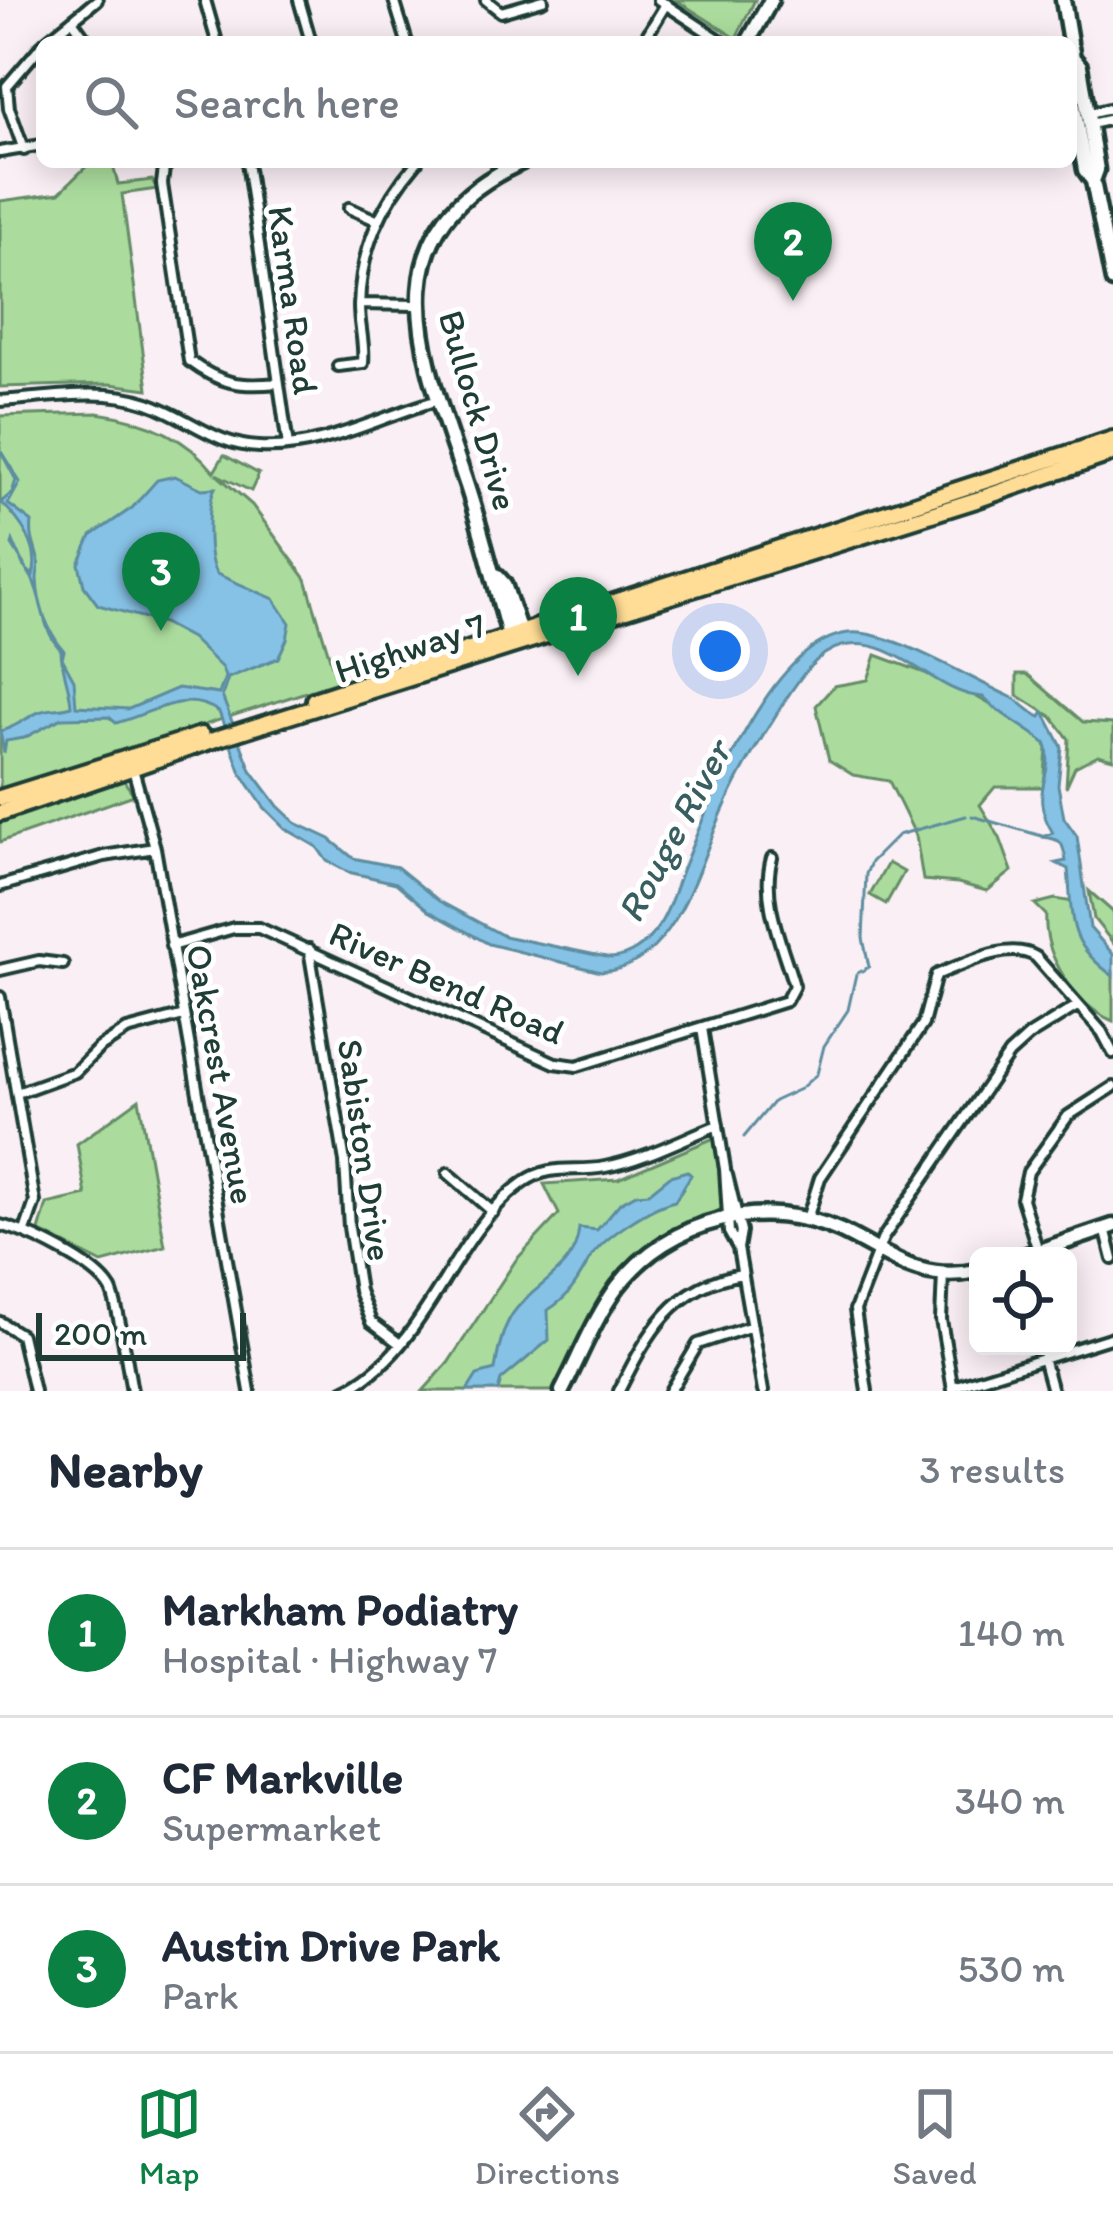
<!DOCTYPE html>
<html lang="en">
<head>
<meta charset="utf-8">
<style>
	body { margin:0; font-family:Itim,sans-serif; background:#f2f2f3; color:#1f2937 }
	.controls { position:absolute; right:36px; bottom:36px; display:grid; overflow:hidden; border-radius:18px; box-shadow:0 6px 30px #0003 }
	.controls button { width:108px; height:108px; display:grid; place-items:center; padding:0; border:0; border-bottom:3px solid #e0e1e3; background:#fff; color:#1f2937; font:60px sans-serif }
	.scale { position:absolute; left:36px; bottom:30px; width:210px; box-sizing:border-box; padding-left:12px; border:6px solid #1f3d34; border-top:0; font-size:33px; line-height:42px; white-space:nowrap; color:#1f3d34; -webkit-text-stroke:9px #fff; paint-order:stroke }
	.you { position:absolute; left:720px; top:651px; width:42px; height:42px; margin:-30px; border:9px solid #fff; border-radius:50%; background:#1a73e8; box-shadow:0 0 0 18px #1a73e833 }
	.badge { display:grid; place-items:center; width:78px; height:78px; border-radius:50%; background:#0b8043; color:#fff; font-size:39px; font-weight:700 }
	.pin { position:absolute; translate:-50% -99px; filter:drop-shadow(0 3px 6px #0008) }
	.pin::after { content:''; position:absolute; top:63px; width:42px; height:36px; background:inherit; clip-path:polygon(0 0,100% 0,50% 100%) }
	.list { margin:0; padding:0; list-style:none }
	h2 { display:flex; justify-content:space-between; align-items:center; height:156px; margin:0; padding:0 48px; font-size:51px }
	h2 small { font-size:39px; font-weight:400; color:#747a83 }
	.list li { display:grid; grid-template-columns:78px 1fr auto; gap:36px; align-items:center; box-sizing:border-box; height:168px; padding:0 48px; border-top:3px solid #e0e1e3 }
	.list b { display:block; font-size:45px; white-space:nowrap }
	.list p { margin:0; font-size:39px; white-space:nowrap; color:#747a83 }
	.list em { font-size:39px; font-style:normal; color:#747a83 }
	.icon { flex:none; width:66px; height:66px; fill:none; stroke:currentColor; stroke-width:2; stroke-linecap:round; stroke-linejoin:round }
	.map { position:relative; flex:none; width:1113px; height:1391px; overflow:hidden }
	.search { position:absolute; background:#fff; box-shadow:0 6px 30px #0003; left:36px; right:36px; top:36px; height:132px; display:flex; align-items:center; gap:30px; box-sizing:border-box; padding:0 42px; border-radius:18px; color:#747a83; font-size:45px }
	.sheet { height:660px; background:#fff }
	nav { display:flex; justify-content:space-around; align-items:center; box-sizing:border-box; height:168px; border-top:3px solid #e0e1e3; background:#fff; font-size:33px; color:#747a83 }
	nav a { display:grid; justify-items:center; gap:6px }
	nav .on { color:#0b8043 }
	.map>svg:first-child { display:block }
</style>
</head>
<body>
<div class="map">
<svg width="1113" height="1391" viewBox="0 0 1113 1391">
	<rect width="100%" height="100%" fill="#faeff4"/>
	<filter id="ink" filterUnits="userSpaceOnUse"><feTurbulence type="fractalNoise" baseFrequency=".00833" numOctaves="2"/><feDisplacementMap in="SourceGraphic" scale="24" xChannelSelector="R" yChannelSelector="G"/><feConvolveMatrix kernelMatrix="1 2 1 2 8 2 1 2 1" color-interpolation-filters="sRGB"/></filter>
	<g filter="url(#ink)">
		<!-- green -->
		<path fill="#abdc9d" stroke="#658c68" stroke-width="3" d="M676,0h79l-19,38z
			M91,162h21l6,22 34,-4 5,9 -35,5 26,195 -38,-5 -110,3v-186l59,-8z
			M97,413c45,6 88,22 117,59l10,-17 35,19 -8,17 -35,-17 36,31 54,74 31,103 -337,109v-375z
			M876,655l76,28 96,54 -4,50h-49l-15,18 20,33 12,33 -25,20 -29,-8 -35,-3 -7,-44 -27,-55 -36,-6 -24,-15 -13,-54 18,-20 34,-6z
			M1017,674h10l56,48 30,2v35l-15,-4 -23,12 -9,20 3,-48 -17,-22 -35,-22z
			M124,781l10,14 -134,47v-22z
			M888,863l16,9 -18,32 -16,-9z
			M1089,891l24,21v31l-19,-24z
			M1055,899l19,3 39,70v49c-38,-16 -70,-66 -67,-106l-11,-11z
			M139,1099l26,147 -63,17 -63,-32 8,-27 39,-9 -9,-51z
			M714,1138l9,62 -2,9c-17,13 -41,17 -59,29 -54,37 -78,96 -106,153h-133l25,-28 68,-103 43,-46 -15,-30 74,-5z"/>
		<!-- water -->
		<path fill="#86c2e6" stroke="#5d8d9f" stroke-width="3" d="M0,450l20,32 -12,22 24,18c-2,16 3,23 6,37 2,10 -1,10 -1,20 1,27 11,52 27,72l-2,7 12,22 2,26 53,3 49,-21 41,6 6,-17 -3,-9 -31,-30 -28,-15 -65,-18 -14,-19 -5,-22 12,-28 41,-28 25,-28 18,-4 27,13 13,-1c-8,14 -9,73 2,86l57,25 16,24 -3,16 -9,19 -50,20 -6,18 29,74 27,36 18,17 34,16 23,19 44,9 42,34 65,35 107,22c18,-1 34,-13 45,-28 14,-19 20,-46 29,-67 26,-64 91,-236 174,-230 42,3 112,46 152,64 11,5 18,16 30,20l3,-5 18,35 -4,38 6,33 13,18 13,92 23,26v22c-47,-34 -40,-55 -45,-107l-12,-6 10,-2c-3,-19 -4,-22 -24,-24l11,-4c-26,-42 2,-56 -7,-89 -18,-16 -51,-32 -63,-47 -50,-3 -86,-63 -141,-51 -26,6 -45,36 -58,56 -21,34 -43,68 -59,104 -27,56 -48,162 -124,166l-112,-28 -60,-33 -33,-28 -48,-11 -21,-11 -10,-14 -31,-18 -22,-22 -23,-34 -22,-61c-35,-24 -67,2 -103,11l-7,-6 -47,1 -38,20 -18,3 -2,12 -4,-22c16,-3 25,-13 39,-19 10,-4 22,-2 32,-6 -1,-21 -10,-37 -10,-56 -20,-21 -17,-48 -29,-72 -6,-10 -13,-22 -20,-33l1,-4 11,26 9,8c8,-27 -13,-55 -32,-73l11,-9 4,-13z
			M687,1171l4,4 -16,26c-23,5 -72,36 -85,58 -12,21 -20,38 -42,51l1,30 -48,40 -3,11h-31l10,-16 18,-5c3,-21 8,-46 22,-62 24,-28 59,-39 62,-80l18,2 23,-27 16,-9 13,-1 21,-17z"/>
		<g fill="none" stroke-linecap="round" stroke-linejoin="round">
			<!-- stream -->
			<path stroke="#5d8d9f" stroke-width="3" d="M972,816l70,20
				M744,1137l30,-36 26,-12 17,-15 7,-28 24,-36 8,-36 13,-7 -6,-29 3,-64 5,-12 27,-27 68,-19"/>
			<defs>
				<path id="street" d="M205,0l12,42
					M299,0l12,42
					M394,0l13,42
					M486,0l15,12 42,-12
					M659,0l64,42
					M72,20l16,22
					M45,42l52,-42
					M643,42l23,-38
					M1088,114l25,-6
					M1090,124l23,-5
					M24,150l-15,-42 -2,-22 35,-41
					M0,152l42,-7
					M171,162l-7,6 -2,16 27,177c31,23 51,26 89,22
					M247,162l41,284
					M349,208l27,12
					M359,304l57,1
					M338,366l25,-3c2,-19 -4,-37 -4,-56 1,-57 22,-103 58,-145
					M0,401c47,-3 103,-14 148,2 40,14 67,42 111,44 60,4 123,-31 179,-47
					M133,769l22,79 95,543
					M0,886l104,-30 51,-8
					M171,946l63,-18h25l296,135 22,3 209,-65 8,-15c-11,-39 -34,-87 -22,-128
					M309,949l36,213 4,65 10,64 12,31 29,22
					M0,970l39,-9 24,3
					M0,997l35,205 -10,29
					M702,1028l23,141 4,63 9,16 25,143
					M17,1093l58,-21 24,-24 28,-18 57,-15
					M448,1173l45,39
					M727,1175l14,57 -3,16
					M807,1219l13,-41 103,-154 13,-49c28,-11 74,-35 100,-18l66,75 11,21
					M0,1225c29,7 96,39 111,65 8,16 17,80 21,101
					M1105,1228l8,31
					M1038,1251l-16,-52 6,-27 40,-56 45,-29
					M943,1274l-2,46 12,70
					M0,1322l21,13 13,56
					M1043,1358l9,33
					M953,1387l160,-50
					M343,1391c86,-41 105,-155 181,-209 27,-19 51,-9 81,-15 38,-7 77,-28 113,-42
					M619,1391c29,-58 54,-106 123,-117
					M670,1391l28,-47 54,-18
					M867,1391l-12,-81 28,-72 126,-184 21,-19 47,-29"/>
				<path id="secondary" d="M1063,0l7,42
					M748,42l23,-42
					M1071,47l2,11 7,8 17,104 -4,11
					M1071,91l14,79 8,11 20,100
					M496,575l8,9 18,54
					M509,635c-14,-50 -26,-100 -42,-149 -41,-124 -103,-253 55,-324
					M1024,1256l89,-30
					M562,1391c18,-35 33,-74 56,-105 52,-68 146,-90 223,-55 50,24 77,52 137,40"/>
				<path id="primary" d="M314,700l799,-261
					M0,798l201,-63
					M0,813l219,-75 757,-238 137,-47"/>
			</defs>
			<!-- street casing -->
			<use href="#street" stroke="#1f3d34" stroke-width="16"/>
			<!-- secondary casing -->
			<use href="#secondary" stroke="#1f3d34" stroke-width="21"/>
			<!-- primary casing -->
			<use href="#primary" stroke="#1f3d34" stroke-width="22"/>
			<!-- street -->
			<use href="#street" stroke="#fff" stroke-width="8"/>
			<!-- secondary -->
			<use href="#secondary" stroke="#fff" stroke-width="12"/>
			<!-- primary -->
			<use href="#primary" stroke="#ffdd96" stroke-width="14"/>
		</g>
	</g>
	<g text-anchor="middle" stroke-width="10" stroke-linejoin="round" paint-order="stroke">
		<!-- street labels -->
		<g font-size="36" fill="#1f3d34" stroke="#fff">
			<text transform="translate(294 300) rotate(82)" y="13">Karma Road</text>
			<text transform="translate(479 410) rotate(74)" y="13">Bullock Drive</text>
			<text transform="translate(410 647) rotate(-18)" y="13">Highway 7</text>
			<text transform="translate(447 982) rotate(24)" y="13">River Bend Road</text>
			<text transform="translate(222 1074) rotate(80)" y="13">Oakcrest Avenue</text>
			<text transform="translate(366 1150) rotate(82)" y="13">Sabiston Drive</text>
		</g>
		<!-- water labels -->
		<g font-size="39" font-style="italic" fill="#395e60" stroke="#fff">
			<text transform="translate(673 831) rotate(-62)" y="14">Rouge River</text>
		</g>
	</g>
</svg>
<div class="controls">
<button><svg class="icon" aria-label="locate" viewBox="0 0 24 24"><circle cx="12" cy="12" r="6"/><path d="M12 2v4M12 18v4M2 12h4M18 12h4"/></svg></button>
</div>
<div class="scale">200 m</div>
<div class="you"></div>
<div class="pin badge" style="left:578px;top:676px">1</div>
<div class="pin badge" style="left:793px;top:301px">2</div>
<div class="pin badge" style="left:161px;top:631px">3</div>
<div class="search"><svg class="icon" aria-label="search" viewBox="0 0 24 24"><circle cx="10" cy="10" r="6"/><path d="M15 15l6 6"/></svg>Search here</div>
</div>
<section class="sheet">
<h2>Nearby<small>3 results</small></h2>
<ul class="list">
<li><span class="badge">1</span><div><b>Markham Podiatry</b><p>Hospital · Highway 7</p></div><em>140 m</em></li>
<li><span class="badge">2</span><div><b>CF Markville</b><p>Supermarket</p></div><em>340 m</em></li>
<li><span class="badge">3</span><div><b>Austin Drive Park</b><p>Park</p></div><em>530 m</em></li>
</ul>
</section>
<nav>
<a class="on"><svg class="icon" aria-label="map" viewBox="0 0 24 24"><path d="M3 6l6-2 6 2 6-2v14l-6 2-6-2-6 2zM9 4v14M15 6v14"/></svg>Map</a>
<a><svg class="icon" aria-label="directions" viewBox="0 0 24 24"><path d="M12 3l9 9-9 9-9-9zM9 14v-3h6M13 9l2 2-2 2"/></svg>Directions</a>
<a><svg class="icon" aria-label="saved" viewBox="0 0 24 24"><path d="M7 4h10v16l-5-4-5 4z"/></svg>Saved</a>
</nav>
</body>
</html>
